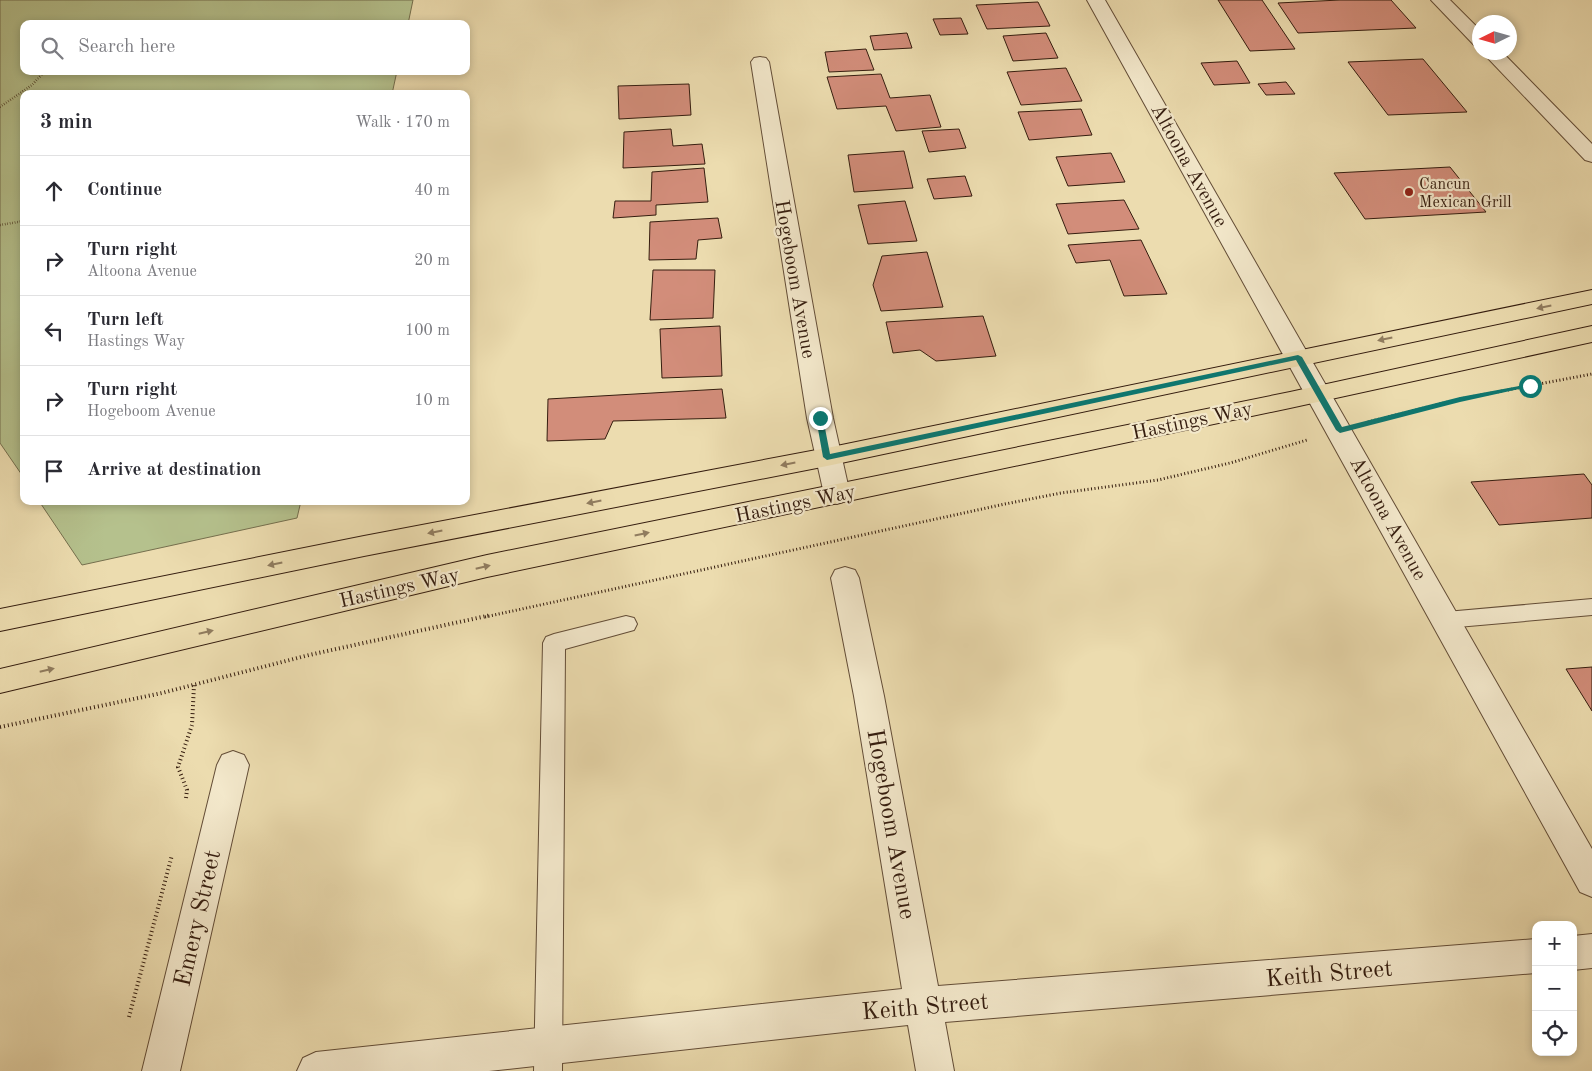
<!DOCTYPE html>
<html lang="en">
<head>
<meta charset="utf-8">
<style>
	body { margin:0; font-family:"Old Standard TT",serif; background:#f2f2f3; color:#2b2b33 }
	.controls { position:absolute; right:15px; bottom:15px; display:grid; overflow:hidden; border-radius:10px; box-shadow:0 2px 8px #0003 }
	.controls button { width:45px; height:45px; display:grid; place-items:center; padding:0; border:0; border-bottom:1px solid #e1e1e2; background:#fff; color:#2b2b33; font:25px sans-serif }
	.compass { position:absolute; left:1472px; top:15px; width:45px; height:45px; border-radius:50%; background:#fff; box-shadow:0 2px 8px #0003; rotate:265deg }
	.stop { position:absolute; width:15px; height:15px; margin:-11px; border:4px solid #0f766e; border-radius:50%; background:#fff }
	.stop.end { background:#0f766e; border-color:#fff; box-shadow:0 1px 5px #0008 }
	.list { margin:0; padding:0; list-style:none }
	h2 { display:flex; justify-content:space-between; align-items:center; height:65px; margin:0; padding:0 20px; font-size:21px }
	h2 small { font-size:16px; font-weight:400; color:#7c7c81 }
	.list li { display:grid; grid-template-columns:32px 1fr auto; gap:15px; align-items:center; box-sizing:border-box; height:70px; padding:0 20px; border-top:1px solid #e1e1e2 }
	.list b { display:block; font-size:19px; white-space:nowrap }
	.list p { margin:0; font-size:16px; white-space:nowrap; color:#7c7c81 }
	.list em { font-size:16px; font-style:normal; color:#7c7c81 }
	.icon { flex:none; width:28px; height:28px; fill:none; stroke:currentColor; stroke-width:2; stroke-linecap:round; stroke-linejoin:round }
	.map { position:relative; flex:none; width:1592px; height:1071px; overflow:hidden }
	.search { position:absolute; background:#fff; box-shadow:0 2px 8px #0003; left:20px; top:20px; width:450px; height:55px; display:flex; align-items:center; gap:12px; box-sizing:border-box; padding:0 18px; border-radius:10px; color:#7c7c81; font-size:19px }
	.panel { position:absolute; background:#fff; box-shadow:0 2px 8px #0003; left:20px; top:90px; width:450px; height:415px; border-radius:10px }
	.map>svg:first-child { display:block }
</style>
</head>
<body>
<div class="map">
<svg width="1592" height="1071" viewBox="0 0 1592 1071">
	<rect width="100%" height="100%" fill="#ecdcaf"/>
	<filter id="stains"><feTurbulence type="fractalNoise" baseFrequency=".004" numOctaves="4"/><feColorMatrix values="0 0 0 0 .2 0 0 0 0 .09 0 0 0 0 .02 0 0 0 .5 -.17"/></filter>
	<radialGradient id="worn" r=".72"><stop offset=".6" stop-color="#630" stop-opacity="0"/><stop offset="1" stop-color="#630" stop-opacity=".3"/></radialGradient>
	<!-- green -->
	<path fill="#b5c18d" stroke="#756f4e" d="M0,0h413l-5,24h-384v47h373l-5,23h-368v384l-24,-35z
		M39,501h262l-4,17 -215,47z"/>
	<!-- building -->
	<path fill="#d28d7a" stroke="#351d0f" d="M1218,0h44l33,49 -45,2z
		M1340,0h51l25,28 -118,5 -20,-30z
		M1038,2l12,24 -63,3 -11,-24z
		M961,18l7,16 -28,1 -7,-16z
		M907,33l5,15 -38,2 -4,-14z
		M1046,33l12,25 -45,3 -10,-25z
		M866,49l8,21 -45,2 -4,-20z
		M1423,59l44,53 -79,3 -40,-53z
		M1237,61l13,22 -36,2 -13,-22z
		M1066,68l16,33 -61,4 -14,-33z
		M881,74l9,24 40,-3 11,32 -45,4 -10,-25 -49,3 -10,-32z
		M1286,82l9,12 -29,1 -8,-11z
		M689,84l2,31 -72,4 -1,-33z
		M1081,109l11,26 -63,5 -11,-28z
		M671,129l2,17 29,-2 3,20 -82,4 1,-36z
		M959,129l7,19 -37,4 -7,-21z
		M904,151l9,37 -59,4 -6,-37z
		M1111,153l14,29 -57,4 -12,-29z
		M1450,167l36,45 -121,7 -31,-46z
		M704,168l4,34 -52,3v10l-43,3 2,-17h36l1,-29z
		M965,176l7,20 -38,3 -7,-20z
		M1124,200l15,29 -71,5 -12,-30z
		M905,201l12,40 -49,3 -10,-39z
		M718,218l4,20 -24,2 -2,19 -47,1 1,-38z
		M1141,240l26,54 -43,2 -14,-36 -34,3 -8,-18z
		M927,252l16,55 -62,4 -8,-26 9,-29z
		M653,270h62l-2,48 -63,2z
		M983,316l13,40 -60,5 -16,-11 -27,3 -7,-31z
		M720,326l2,50 -60,2 -2,-49z
		M722,389l4,29 -113,3 -8,18 -58,2 1,-42z
		M1584,474l8,11v33l-93,7 -28,-43z
		M1592,667v44l-26,-42z"/>
	<g fill="none" stroke-linecap="round" stroke-linejoin="round">
		<defs>
			<path id="lane" d="M1592,599v16l-146,13 -7,-2 -4,-6 4,-6 7,-2z
				M626,616l8,2 3,6 -3,6 -69,19 -3,422h-28l9,-428 3,-6 8,-3z"/>
			<path id="street" d="M1087,0h18l487,849v48l-12,-5z
				M1431,0h19l30,30v16l-6,-1z
				M1482,52h20l90,92v18l-7,-2z
				M760,57l6,1 3,4 64,356 17,76 -4,7 -9,3 -9,-3 -4,-7 -17,-76 -56,-356 3,-4z
				M845,567l10,3 4,8 25,118 54,290 598,-47v34l-591,49 9,49h-38l-8,-46 -419,46h-192l6,-13 13,-6 586,-63 -48,-293 -23,-118 4,-8z
				M233,751l11,4 5,10 -69,306h-38l75,-306 5,-10z
				M1592,934v34l-19,2v-34z"/>
			<path id="primary" d="M1592,290v14l-765,162 -463,90 -364,75v-22l364,-73 463,-88z
				M1592,326v16l-302,66 -803,169 -487,116v-24l487,-114 803,-163z"/>
		</defs>
		<!-- lane casing -->
		<use href="#lane" stroke="#634d37" stroke-width="2"/>
		<!-- street casing -->
		<use href="#street" stroke="#634d37" stroke-width="2"/>
		<!-- primary casing -->
		<use href="#primary" stroke="#351d0f" stroke-width="2"/>
		<!-- path-far2 -->
		<path stroke="#351d0f" stroke-width="2.5" stroke-dasharray="0.5 2" stroke-linecap="butt" d="M0,107l32,-22 13,-14
			M0,225l24,-4"/>
		<!-- path-far1 -->
		<path stroke="#351d0f" stroke-width="3" stroke-dasharray="1 2.5" stroke-linecap="butt" d="M1368,422l92,-23 132,-25
			M485,617l520,-113 56,-11 97,-13 72,-17 77,-23"/>
		<!-- path -->
		<path stroke="#351d0f" stroke-width="4" stroke-dasharray="1 3" stroke-linecap="butt" d="M0,727l162,-34 147,-38 182,-40
			M186,798l1,-8 -9,-23 14,-42 2,-40
			M129,1017l43,-162"/>
		<!-- lane -->
		<use href="#lane" fill="#f3e8cb" fill-rule="evenodd"/>
		<!-- street -->
		<use href="#street" fill="#f3e8cb" fill-rule="evenodd"/>
		<!-- primary -->
		<use href="#primary" fill="#ecdcaf" fill-rule="evenodd"/>
	</g>
	<!-- one-way arrows -->
	<defs><path id="oneway-solid" d="M-6-.8H1V-3.2L6.5 0L1 3.2V.8H-6Z" transform="scale(1.25)"/></defs>
	<g fill="#907c5f">
		<use href="#oneway-solid" transform="translate(1544 307) rotate(168)"/>
		<use href="#oneway-solid" transform="translate(1385 339) rotate(168)"/>
		<use href="#oneway-solid" transform="translate(788 464) rotate(169)"/>
		<use href="#oneway-solid" transform="translate(594 502) rotate(169)"/>
		<use href="#oneway-solid" transform="translate(435 532) rotate(169)"/>
		<use href="#oneway-solid" transform="translate(642 534) rotate(-12)"/>
		<use href="#oneway-solid" transform="translate(275 564) rotate(168)"/>
		<use href="#oneway-solid" transform="translate(483 567) rotate(-13)"/>
		<use href="#oneway-solid" transform="translate(206 632) rotate(-13)"/>
		<use href="#oneway-solid" transform="translate(47 670) rotate(-13)"/>
	</g>
	<!-- route -->
	<path fill="#0f766e" d="M1298,355l4,2 40,70 118,-30 70,-13 3,2 -73,16 -120,31 -4,-3 -40,-70 -469,100 -4,-3 -7,-39 4,-3 3,3 7,36z"/>
	<!-- markers -->
	<circle fill="#8f2418" stroke="#f3e8cb" stroke-width="2" cx="1409" cy="192" r="5"/>
	<g text-anchor="middle" stroke-width="4.5" stroke-linejoin="round" paint-order="stroke">
		<!-- far-poi labels -->
		<g font-size="16" fill="#351d0f" stroke="#f3e8cb" text-anchor="start">
			<text x="1419" y="189">Cancun<tspan x="1419" dy="18">Mexican Grill</tspan></text>
		</g>
		<!-- street labels -->
		<g font-size="20" fill="#351d0f" stroke="#f3e8cb">
			<text transform="translate(1190 165) rotate(61)" y="7">Altoona Avenue</text>
			<text transform="translate(796 279) rotate(80)" y="7">Hogeboom Avenue</text>
			<text transform="translate(1192 420) rotate(-12)" y="7">Hastings Way</text>
			<text transform="translate(795 503) rotate(-12)" y="7">Hastings Way</text>
			<text transform="translate(1389 518) rotate(61)" y="7">Altoona Avenue</text>
			<text transform="translate(399 587) rotate(-13)" y="7">Hastings Way</text>
		</g>
		<!-- near-street labels -->
		<g font-size="24" fill="#351d0f" stroke="#f3e8cb">
			<text transform="translate(892 824) rotate(80)" y="8">Hogeboom Avenue</text>
			<text transform="translate(197 918) rotate(-77)" y="8">Emery Street</text>
			<text transform="translate(1329 973) rotate(-5)" y="8">Keith Street</text>
			<text transform="translate(925 1006) rotate(-5)" y="8">Keith Street</text>
		</g>
	</g>
	<rect width="100%" height="100%" filter="url(#stains)"/>
	<rect width="100%" height="100%" fill="url(#worn)"/>
</svg>
<div class="controls">
<button>+</button>
<button>−</button>
<button><svg class="icon" aria-label="locate" viewBox="0 0 24 24"><circle cx="12" cy="12" r="6"/><path d="M12 2v4M12 18v4M2 12h4M18 12h4"/></svg></button>
</div>
<svg class="compass" viewBox="-18 -18 36 36"><path d="M0-13l5 13h-10z" fill="#e53935"/><path d="M0 13l5-13h-10z" fill="#7c7c81"/></svg>
<div class="stop" style="left:1530px;top:386px"></div>
<div class="stop end" style="left:820px;top:418px"></div>
<div class="search"><svg class="icon" aria-label="search" viewBox="0 0 24 24"><circle cx="10" cy="10" r="6"/><path d="M15 15l6 6"/></svg>Search here</div>
<section class="panel">
<h2>3 min<small>Walk · 170 m</small></h2>
<ul class="list">
<li><svg class="icon" aria-label="ahead" viewBox="0 0 24 24"><path d="M12 20V5M6 11l6-6 6 6"/></svg><div><b>Continue</b></div><em>40 m</em></li>
<li><svg class="icon" aria-label="right" viewBox="0 0 24 24"><path d="M7 20v-9h11M14 6l5 5-5 5"/></svg><div><b>Turn right</b><p>Altoona Avenue</p></div><em>20 m</em></li>
<li><svg class="icon" aria-label="left" viewBox="0 0 24 24"><path d="M17 20v-9H6M10 6l-5 5 5 5"/></svg><div><b>Turn left</b><p>Hastings Way</p></div><em>100 m</em></li>
<li><svg class="icon" aria-label="right" viewBox="0 0 24 24"><path d="M7 20v-9h11M14 6l5 5-5 5"/></svg><div><b>Turn right</b><p>Hogeboom Avenue</p></div><em>10 m</em></li>
<li><svg class="icon" aria-label="arrive" viewBox="0 0 24 24"><path d="M6 21V4h12l-3 4 3 4H6"/></svg><div><b>Arrive at destination</b></div></li>
</ul>
</section>
</div>
</body>
</html>
